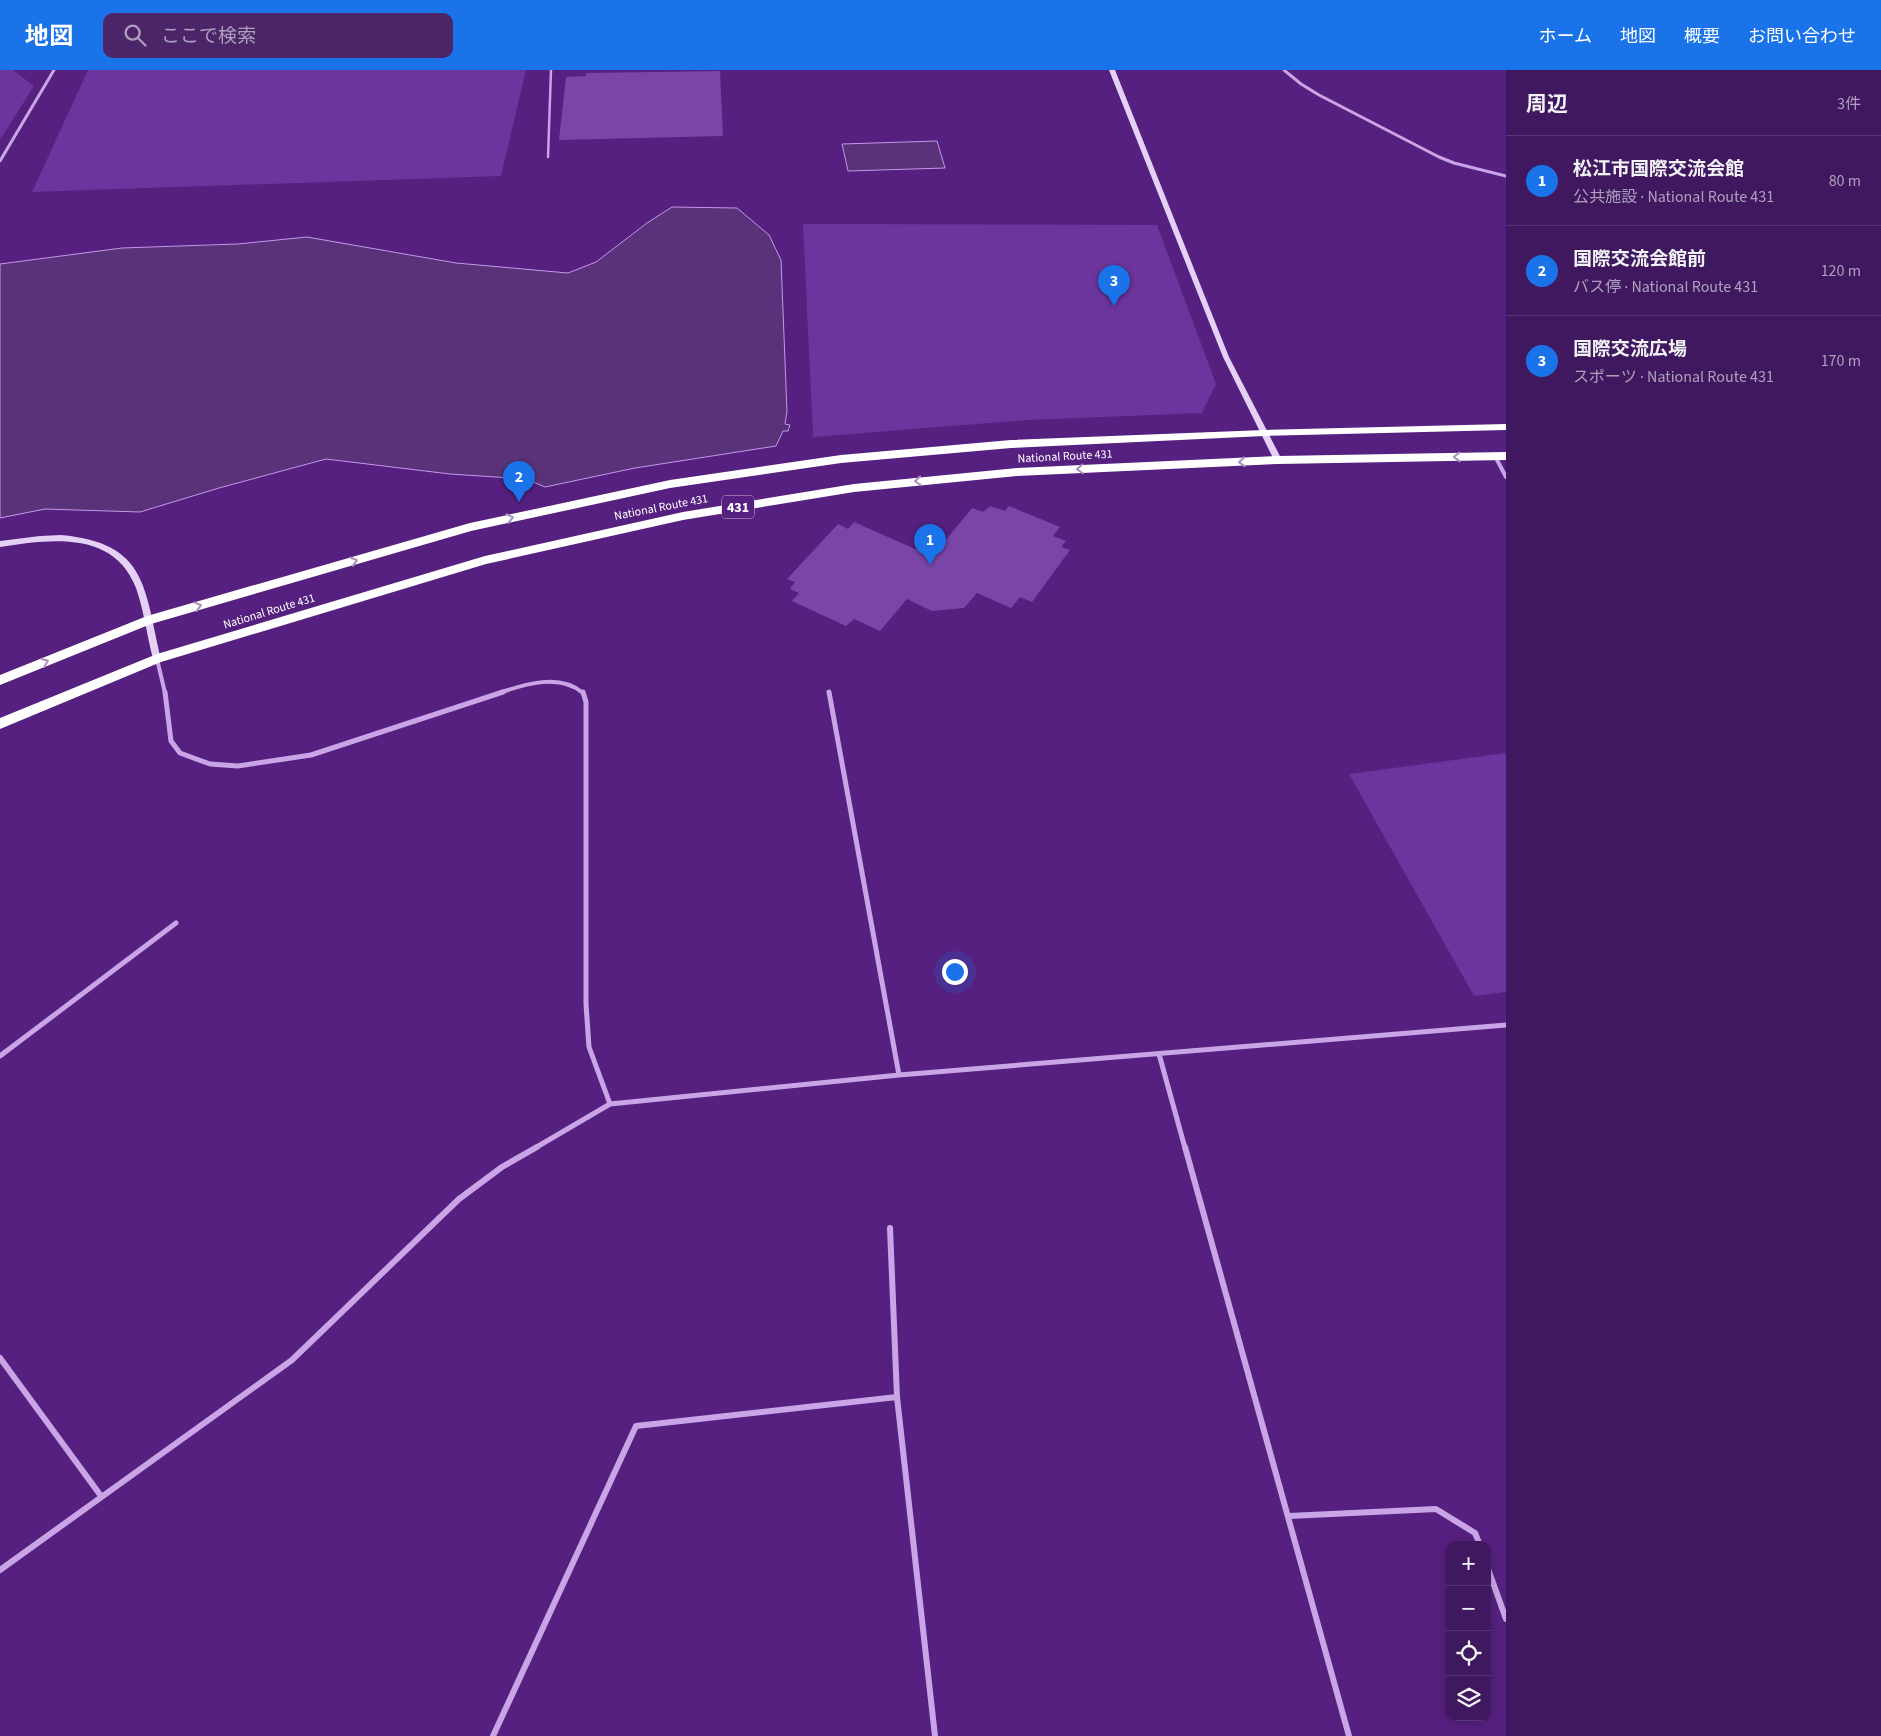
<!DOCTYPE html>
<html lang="ja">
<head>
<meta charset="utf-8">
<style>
	body { margin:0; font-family:"Source Sans 3","Noto Sans JP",sans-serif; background:#4b2568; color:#f1f3f6 }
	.controls { position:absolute; right:15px; bottom:15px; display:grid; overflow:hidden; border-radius:10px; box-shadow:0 2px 8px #0003 }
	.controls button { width:45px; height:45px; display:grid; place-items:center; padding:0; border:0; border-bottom:1px solid #593774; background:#40185f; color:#f1f3f6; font:25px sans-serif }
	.you { position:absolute; left:954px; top:901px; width:18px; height:18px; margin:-12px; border:4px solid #fff; border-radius:50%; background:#1a73e8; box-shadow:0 0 0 8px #1a73e833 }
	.badge { display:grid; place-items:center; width:32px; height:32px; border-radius:50%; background:#1a73e8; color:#fff; font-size:16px; font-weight:700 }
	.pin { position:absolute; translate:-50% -41px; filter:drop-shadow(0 1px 2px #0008) }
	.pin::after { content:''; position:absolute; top:26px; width:18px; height:15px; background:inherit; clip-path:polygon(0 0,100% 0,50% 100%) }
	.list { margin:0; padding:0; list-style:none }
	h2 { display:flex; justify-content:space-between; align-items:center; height:65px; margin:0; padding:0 20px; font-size:21px }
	h2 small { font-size:16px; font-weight:400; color:#aea0bd }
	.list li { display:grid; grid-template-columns:32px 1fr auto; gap:15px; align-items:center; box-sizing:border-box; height:90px; padding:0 20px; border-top:1px solid #593774 }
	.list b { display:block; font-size:19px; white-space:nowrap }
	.list p { margin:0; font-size:16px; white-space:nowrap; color:#aea0bd }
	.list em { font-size:16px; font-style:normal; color:#aea0bd }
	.icon { flex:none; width:28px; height:28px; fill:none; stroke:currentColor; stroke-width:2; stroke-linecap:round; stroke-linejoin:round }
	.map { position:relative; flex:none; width:1506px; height:1666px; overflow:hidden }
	header { display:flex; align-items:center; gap:30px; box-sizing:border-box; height:70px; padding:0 25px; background:#1a73e8; color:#fff }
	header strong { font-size:24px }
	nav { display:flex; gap:28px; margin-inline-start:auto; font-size:18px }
	.search { width:350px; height:45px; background:#4b2568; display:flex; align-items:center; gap:12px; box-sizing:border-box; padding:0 18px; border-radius:10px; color:#aea0bd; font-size:19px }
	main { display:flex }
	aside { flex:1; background:#40185f }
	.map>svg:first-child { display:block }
</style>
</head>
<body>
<header>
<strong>地図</strong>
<div class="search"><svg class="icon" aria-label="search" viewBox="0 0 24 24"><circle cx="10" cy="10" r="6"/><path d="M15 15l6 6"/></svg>ここで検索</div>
<nav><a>ホーム</a><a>地図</a><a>概要</a><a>お問い合わせ</a></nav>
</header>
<main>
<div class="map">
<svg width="1506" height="1666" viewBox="0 0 1506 1666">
	<rect width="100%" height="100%" fill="#55207f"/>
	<!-- green -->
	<path fill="#6c349d" d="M0,0h13l21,16 -34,54z
		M88,0h438l-25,106 -469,16z
		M803,154l354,1 59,159 -14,29 -173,7 -216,17z
		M1506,683v239l-32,4 -125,-222z"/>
	<!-- water -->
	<path fill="#593279" stroke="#c399e9" d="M937,71l8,27 -97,3 -6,-27z
		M672,137l65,1 32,27 12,25 6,152 -2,12 5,1 -2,6h-5l-7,15 -141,22 -90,19 -19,-8 -76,-5 -124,-15 -107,29 -79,24 -95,-3 -45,9v-254l122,-16 116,-4 69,-7 149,26 112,10 28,-11 51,-39z"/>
	<!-- building -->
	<path fill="#7a45a6" d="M720,1l3,65 -164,4 7,-63 20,-1v-3z
		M990,436l15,5 4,-5 51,21 -7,9 13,5 -5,6 9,3 -38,52 -12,-5 -9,11 -34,-15 -13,15 -32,3 -25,-12 -27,32 -26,-12 -8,7 -54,-25 7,-8 -9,-4 5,-7 -8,-3 51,-55 10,5 6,-7 61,27 26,-3 31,-38 11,4z"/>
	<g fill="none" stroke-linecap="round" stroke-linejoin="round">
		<!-- lane -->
		<path stroke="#c9a5e7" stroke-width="2.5" d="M548,87l3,-87"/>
		<!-- street-far3 -->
		<path stroke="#c9a5e7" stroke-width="3" d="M1284,0l17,14 18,11 120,62 15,6 52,13
			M0,91l54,-91"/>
		<!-- street-far2 -->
		<path stroke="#c9a5e7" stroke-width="4" d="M1495,386l11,21
			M157,589l8,34
			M499,623c26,-9 61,-20 84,0"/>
		<!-- street-far1 -->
		<path stroke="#c9a5e7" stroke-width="5" d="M165,622l6,49 9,12 30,11 28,2 73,-11 192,-63
			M583,622l3,10v302l3,43 21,57
			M829,622l70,383
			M1159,984l26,94
			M0,986l176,-133
			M535,1078l75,-44 289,-29 607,-50"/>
		<!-- street -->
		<path stroke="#c9a5e7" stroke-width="6" d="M1185,1077l164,589
			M890,1158l7,169 38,339
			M0,1288l101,138
			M1289,1446l147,-7 39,24 5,12
			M1487,1496l19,53
			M0,1500l292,-210 167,-161 43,-32 35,-20
			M493,1666l143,-310 261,-29"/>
		<!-- secondary -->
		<path fill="#e5d0f6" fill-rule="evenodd" d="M1109,0h6l114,287 53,103 -1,2h-6l-1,-2 -51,-103z
			M61,465c87,8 83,53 100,124l-1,2h-6l-1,-2c-6,-23 -9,-48 -17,-71 -22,-58 -86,-49 -136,-41v-6l40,-5z"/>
		<!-- highway -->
		<path fill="#fff" fill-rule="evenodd" d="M1506,354v6l-242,6 -253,12 -170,15 -171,25 -199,43 -320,93 -151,61v-10l147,-59 323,-93 200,-43 171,-25 170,-15 253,-10z
			M1506,382v8l-228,4 -261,12 -163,16 -171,28 -197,44 -325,98 -161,67v-11l157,-64 328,-98 198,-44 171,-28 163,-16 261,-12z"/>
	</g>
	<!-- one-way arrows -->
	<defs><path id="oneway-chevron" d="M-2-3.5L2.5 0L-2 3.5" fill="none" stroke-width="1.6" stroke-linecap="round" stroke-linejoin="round" transform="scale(1.25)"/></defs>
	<g stroke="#aa90bf">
		<use href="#oneway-chevron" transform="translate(1457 387) rotate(179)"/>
		<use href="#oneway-chevron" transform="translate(1242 392) rotate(177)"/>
		<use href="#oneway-chevron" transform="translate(1080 399) rotate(177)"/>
		<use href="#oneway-chevron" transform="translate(918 411) rotate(175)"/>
		<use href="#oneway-chevron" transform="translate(510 448) rotate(-12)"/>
		<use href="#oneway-chevron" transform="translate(354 491) rotate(-16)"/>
		<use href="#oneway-chevron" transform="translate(198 536) rotate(-16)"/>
		<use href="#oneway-chevron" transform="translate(45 592) rotate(-22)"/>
	</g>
	<g text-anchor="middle" stroke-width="4" stroke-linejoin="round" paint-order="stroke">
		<!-- far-street labels -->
		<g font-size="12" fill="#fff" stroke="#55207f">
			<text transform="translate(1065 386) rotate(-3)" y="4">National Route 431</text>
			<text transform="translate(661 437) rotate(-11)" y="4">National Route 431</text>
			<text transform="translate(269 541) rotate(-17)" y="4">National Route 431</text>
		</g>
		<!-- shield labels -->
		<rect fill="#55207f" stroke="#ccbcd9" stroke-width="1" x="722" y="425.5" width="32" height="23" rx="4"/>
		<g font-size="14" font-weight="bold" fill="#fff">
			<text x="738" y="442">431</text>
		</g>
	</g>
</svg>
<div class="controls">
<button>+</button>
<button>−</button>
<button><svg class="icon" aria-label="locate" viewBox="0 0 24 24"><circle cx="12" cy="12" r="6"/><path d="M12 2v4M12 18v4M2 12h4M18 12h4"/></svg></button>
<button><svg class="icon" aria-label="layers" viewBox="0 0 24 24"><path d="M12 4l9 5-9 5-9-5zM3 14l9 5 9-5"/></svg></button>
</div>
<div class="you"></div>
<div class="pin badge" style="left:930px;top:495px">1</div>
<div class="pin badge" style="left:519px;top:432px">2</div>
<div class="pin badge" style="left:1114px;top:236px">3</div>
</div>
<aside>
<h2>周辺<small>3件</small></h2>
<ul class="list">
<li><span class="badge">1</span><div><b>松江市国際交流会館</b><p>公共施設 · National Route 431</p></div><em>80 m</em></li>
<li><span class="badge">2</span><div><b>国際交流会館前</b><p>バス停 · National Route 431</p></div><em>120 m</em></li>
<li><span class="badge">3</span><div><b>国際交流広場</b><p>スポーツ · National Route 431</p></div><em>170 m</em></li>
</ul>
</aside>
</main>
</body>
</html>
